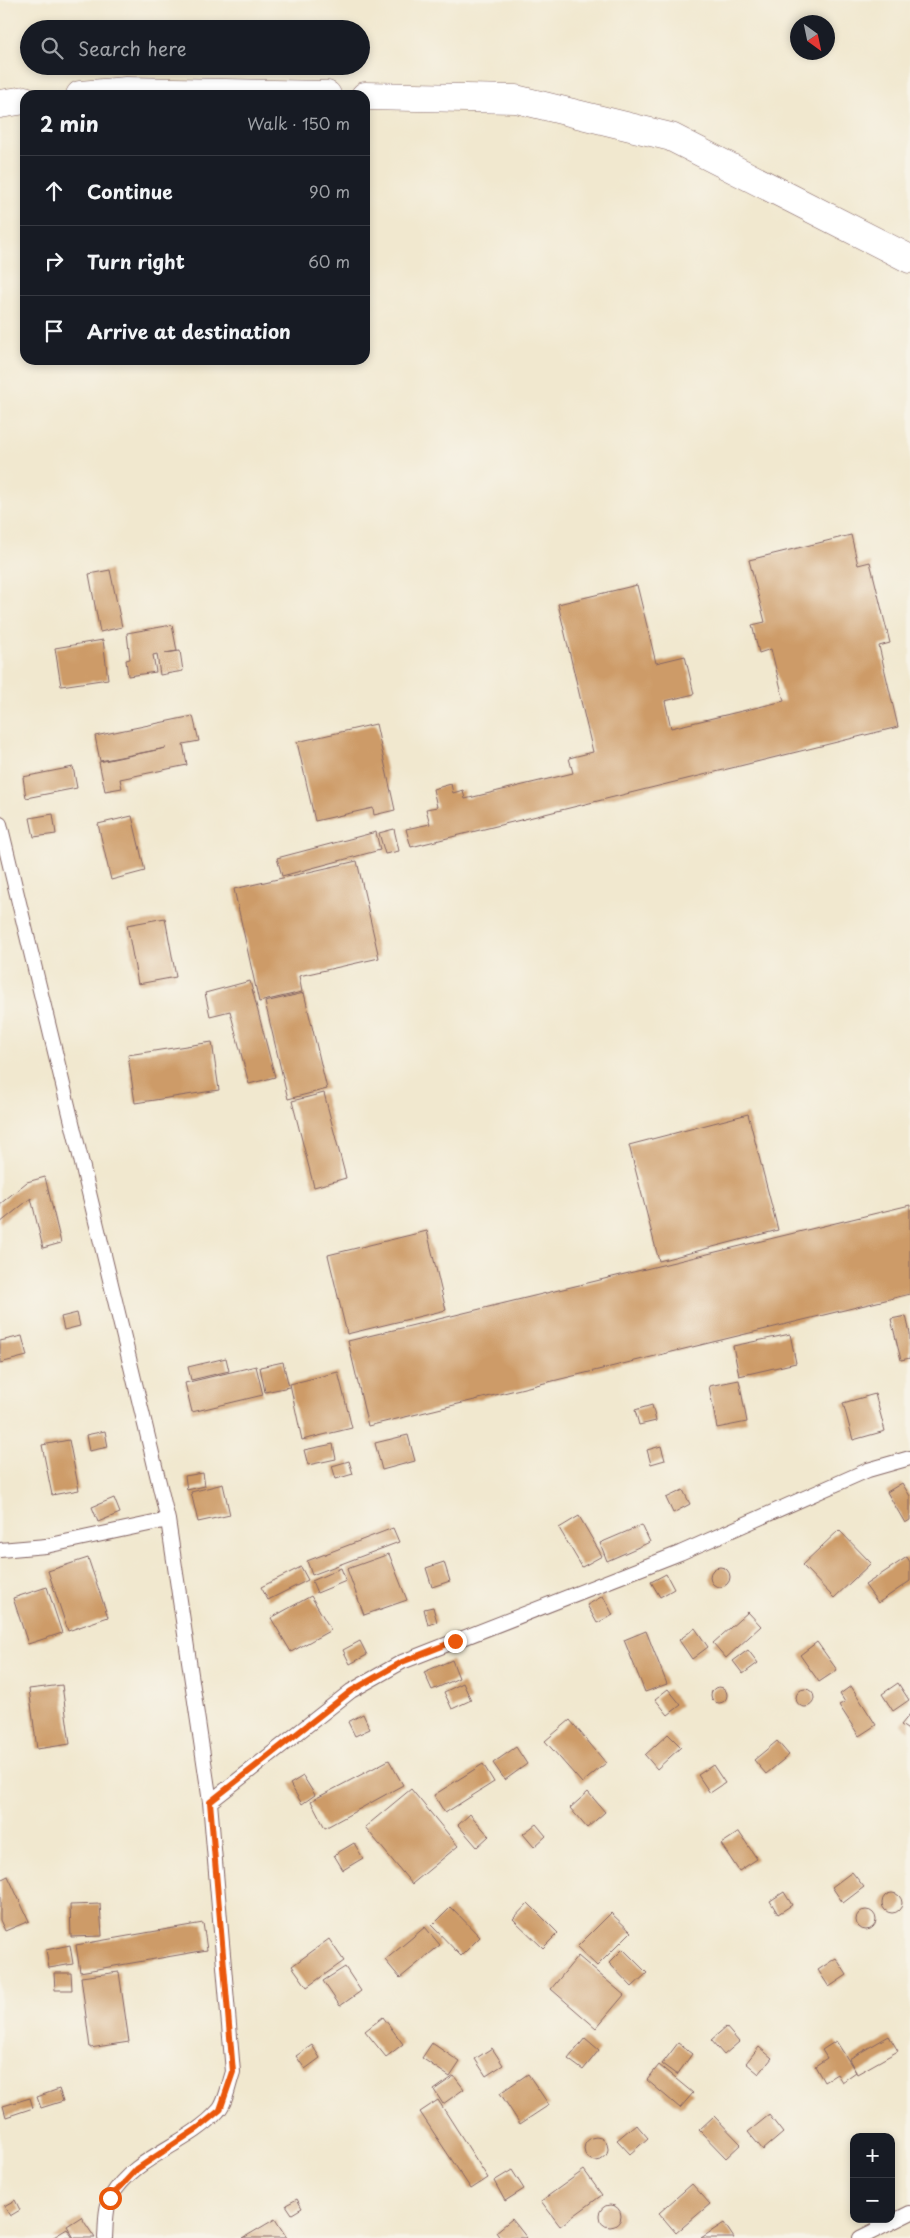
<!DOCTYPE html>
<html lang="en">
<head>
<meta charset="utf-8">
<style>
	body { margin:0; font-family:"Playpen Sans",sans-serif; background:#242831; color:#f1f3f6 }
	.controls { position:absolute; right:15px; bottom:15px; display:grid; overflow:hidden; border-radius:10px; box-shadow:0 2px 8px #0003 }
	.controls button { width:45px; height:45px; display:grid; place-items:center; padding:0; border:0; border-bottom:1px solid #363941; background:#171b24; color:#f1f3f6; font:25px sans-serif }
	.compass { position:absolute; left:790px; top:15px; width:45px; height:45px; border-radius:50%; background:#171b24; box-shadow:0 2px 8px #0003; rotate:147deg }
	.stop { position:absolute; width:15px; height:15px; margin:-11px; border:4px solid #ea580c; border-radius:50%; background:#fff }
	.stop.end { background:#ea580c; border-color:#fff; box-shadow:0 1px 5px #0008 }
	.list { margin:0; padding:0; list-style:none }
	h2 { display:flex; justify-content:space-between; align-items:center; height:65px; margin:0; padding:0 20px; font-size:21px }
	h2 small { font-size:16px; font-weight:400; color:#9ea1a6 }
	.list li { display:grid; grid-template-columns:32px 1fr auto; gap:15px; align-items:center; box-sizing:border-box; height:70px; padding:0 20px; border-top:1px solid #363941 }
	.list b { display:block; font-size:19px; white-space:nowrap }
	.list em { font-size:16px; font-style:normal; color:#9ea1a6 }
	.icon { flex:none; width:28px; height:28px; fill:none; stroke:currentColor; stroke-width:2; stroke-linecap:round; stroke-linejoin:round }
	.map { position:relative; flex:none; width:910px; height:2238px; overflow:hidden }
	.search { position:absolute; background:#171b24; box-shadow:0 2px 8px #0003; left:20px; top:20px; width:350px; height:55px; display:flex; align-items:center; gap:12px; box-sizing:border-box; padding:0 18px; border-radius:28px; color:#9ea1a6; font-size:19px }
	.panel { position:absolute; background:#171b24; box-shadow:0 2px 8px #0003; left:20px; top:90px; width:350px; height:275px; border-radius:15px }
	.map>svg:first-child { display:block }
</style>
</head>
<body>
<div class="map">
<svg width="910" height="2238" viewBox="0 0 910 2238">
	<rect width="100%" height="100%" fill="#f7f3e8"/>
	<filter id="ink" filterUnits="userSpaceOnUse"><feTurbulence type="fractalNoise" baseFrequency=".02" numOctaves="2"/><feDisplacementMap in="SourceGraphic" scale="10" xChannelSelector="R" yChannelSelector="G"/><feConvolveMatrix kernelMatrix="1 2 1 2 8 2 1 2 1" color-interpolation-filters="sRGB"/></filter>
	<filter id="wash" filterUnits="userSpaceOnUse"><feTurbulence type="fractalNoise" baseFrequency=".0096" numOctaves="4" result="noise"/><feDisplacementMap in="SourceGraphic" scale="20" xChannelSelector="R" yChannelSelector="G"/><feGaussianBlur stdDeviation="1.12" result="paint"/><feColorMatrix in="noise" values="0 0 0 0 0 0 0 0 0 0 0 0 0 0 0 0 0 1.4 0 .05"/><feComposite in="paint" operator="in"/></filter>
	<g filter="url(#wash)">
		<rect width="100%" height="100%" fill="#f1e8cf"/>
		<g id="blocks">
			<!-- building -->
			<path fill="#cd9b67" d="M851,535l7,30 12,-3 20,81 -11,3 19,81 -487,120 -5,-18 24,-5 -4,-15 11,-2 -4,-18 18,-5 2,9 10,-3 2,9 108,-26 -4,-15 24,-6 -35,-148 79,-19 19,78 29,-7 9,38 -29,7 6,27 113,-27 -13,-52 -12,4 -7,-28 13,-3 -16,-62z
				M110,570l12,57 -22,5 -11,-58z
				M172,625l5,26 -12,2 15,-2 3,20 -23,4 -3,-21 -4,1 3,17 -28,4 -2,-16 4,-1 -3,-26z
				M103,640l5,39 -47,7 -6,-38z
				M193,716l6,25 -16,3 4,21 -67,14 2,9 -17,3 -6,-29 67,-14 -66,13 -5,-25z
				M376,724l19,86 -21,5 -1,-7 -58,13 -18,-79z
				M73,767l4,21 -51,10 -3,-21z
				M53,814l3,20 -22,3 -4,-19z
				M132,816l13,55 -34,9 -13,-56z
				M394,829l5,22 -14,3 -6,-21z
				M376,832l4,18 -98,26 -5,-18z
				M357,861l22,97 -80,18 3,16 -43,10 -25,-113z
				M165,918l11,59 -38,7 -11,-59z
				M250,981l25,96 -26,7 -19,-73 -20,5 -5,-23z
				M304,993l23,96 -39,10 -23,-97z
				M212,1042l7,48 -84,13 -7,-48z
				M324,1093l22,85 -32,9 -22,-86z
				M748,1114l30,116 -119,31 -30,-116z
				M45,1177l16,66 -18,5 -12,-50 -31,25v-19l27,-22z
				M910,1205v89l-542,132 -20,-85z
				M427,1231l19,79 -99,24 -19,-79z
				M77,1313l3,13 -16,4 -3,-13z
				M906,1316l4,17v25l-9,2 -10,-41z
				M790,1334l6,29 -57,13 -6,-30z
				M22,1336l5,20 -27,7v-22z
				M226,1358l3,13 -38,9 -3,-13z
				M283,1362l6,25 -24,5 -5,-25z
				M256,1366l7,29 -71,17 -7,-29z
				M338,1372l14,56 -50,12 -12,-56z
				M739,1380l8,42 -30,6 -8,-42z
				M875,1394l10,37 -32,9 -10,-37z
				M652,1405l4,16 -17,4 -4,-15z
				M105,1431l3,16 -19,4 -3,-16z
				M408,1435l7,26 -33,9 -7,-27z
				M69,1440l10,50 -27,5 -10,-50z
				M333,1444l3,15 -28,6 -4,-15z
				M661,1446l4,14 -14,4 -4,-14z
				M349,1461l4,13 -17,5 -4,-13z
				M203,1473l2,13 -18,4 -2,-14z
				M902,1483l8,13v24l-5,3 -18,-31z
				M223,1484l7,31 -32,7 -7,-30z
				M683,1490l7,14 -17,9 -7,-15z
				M114,1498l6,15 -22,9 -6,-15z
				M579,1516l23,40 -20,11 -23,-39z
				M642,1525l8,17 -43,19 -7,-18z
				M393,1528l6,14 -87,33 -5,-14z
				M839,1530l32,33 -37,35 -32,-33z
				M389,1554l18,46 -43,15 -17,-46z
				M907,1557l3,5v19l-32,22 -13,-18z
				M88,1558l20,59 -40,14 -20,-60z
				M444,1562l6,19 -18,6 -6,-19z
				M301,1567l7,13 -40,20 -7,-13z
				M710 1577a10 10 0 1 1 20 0a10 10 0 1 1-20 0Z
				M341,1568l5,13 -29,12 -5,-12z
				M666,1574l8,15 -14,8 -9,-15z
				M47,1587l15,46 -34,11 -15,-46z
				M311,1596l20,34 -40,22 -20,-34z
				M603,1596l10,19 -16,8 -10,-18z
				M433,1607l4,15 -9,3 -4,-16z
				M748,1612l13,14 -35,32 -13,-15z
				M695,1628l13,19 -16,12 -13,-19z
				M646,1631l21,53 -22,8 -21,-52z
				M360,1641l7,14 -17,9 -7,-14z
				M817,1642l20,28 -18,12 -19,-27z
				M748,1650l10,13 -15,11 -10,-13z
				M452,1660l7,18 -27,12 -8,-18z
				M463,1683l8,17 -19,9 -8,-17z
				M898,1683l11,17 -16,11 -11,-17z
				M62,1685l8,59 -33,5 -8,-60z
				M851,1686l25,39 -17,11 -20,-31 6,-3 -5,-8z
				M711 1695a8 8 0 1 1 16 0a8 8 0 1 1-16 0Z
				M796 1698a9 9 0 1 1 18 0a9 9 0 1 1-18 0Z
				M668,1689l13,16 -13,10 -13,-16z
				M363,1714l7,15 -15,7 -7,-14z
				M910,1714v17l-9,-6z
				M570,1720l36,43 -24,20 -37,-42z
				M668,1734l13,13 -24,22 -12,-14z
				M777,1741l12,14 -23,19 -12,-14z
				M516,1747l11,17 -22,16 -12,-17z
				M389,1760l14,25 -78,43 -14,-27z
				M483,1764l11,18 -49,31 -11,-18z
				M713,1765l12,18 -15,10 -12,-18z
				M303,1776l12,19 -13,9 -12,-20z
				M411,1789l47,57 -46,38 -47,-57z
				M588,1792l17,20 -18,16 -17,-20z
				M470,1814l19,22 -12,11 -19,-22z
				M536,1824l10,12 -12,11 -11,-13z
				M739,1832l18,27 -18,12 -18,-27z
				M354,1843l9,15 -20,12 -9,-15z
				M852,1872l12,15 -21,16 -11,-16z
				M8,1876l21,45 -24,10 -5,-11v-40z
				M784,1892l8,13 -14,9 -8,-13z
				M882 1903a10 10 0 1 1 20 0a10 10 0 1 1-20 0Z
				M528,1903l30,30 -15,15 -30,-29z
				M100,1904l2,32 -31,1 -1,-32z
				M451,1907l29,30 -19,19 -29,-30z
				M856 1920a10 10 0 1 1 20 0a10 10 0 1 1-20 0Z
				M611,1913l20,19 -34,34 -20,-19z
				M203,1923l4,27 -127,22 -4,-27z
				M425,1927l15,18 -40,33 -15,-18z
				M329,1939l15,22 -37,26 -15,-21z
				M70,1945l3,19 -24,4 -3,-18z
				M623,1949l24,24 -15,14 -23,-24z
				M578,1956l46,39 -28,33 -45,-39z
				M836,1958l11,17 -18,12 -11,-17z
				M345,1967l16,24 -21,15 -17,-25z
				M119,1972l10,70 -39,6 -9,-71z
				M54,1973h17l1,17h-17z
				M383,2017l20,27 -17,13 -21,-26z
				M726,2027l13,15 -15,13 -13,-15z
				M889,2036l9,15 -41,23 -8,-15z
				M585,2038l14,12 -16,20 -15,-11z
				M836,2041l20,31 -14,10 -5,-8 -13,8 -9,-16 12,-8 -5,-8z
				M432,2043l28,19 -10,15 -28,-19z
				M678,2043l14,11 -15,21 -15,-11z
				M312,2045l8,13 -15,11 -9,-13z
				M759,2047l13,11 -13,16 -13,-11z
				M492,2048l11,17 -17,11 -11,-17z
				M659,2065l34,28 -13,15 -33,-28z
				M528,2074l21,31 -29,19 -20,-31z
				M454,2076l10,13 -21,15 -9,-14z
				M59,2089l4,12 -22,7 -4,-11z
				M30,2098l3,10 -27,9 -3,-11z
				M438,2100l50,78 -17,11 -51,-77z
				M769,2115l14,18 -20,17 -15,-18z
				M714,2116l27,28 -15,14 -27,-28z
				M636,2124l12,14 -18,16 -13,-14z
				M584 2149a12 12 0 1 1 24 0a12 12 0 1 1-24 0Z
				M512,2170l12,19 -19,12 -11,-20z
				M584,2170l18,25 -42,31 -19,-25z
				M692,2184l18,20 -34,29 -17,-20z
				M297,2199l5,9 -10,6 -6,-9z
				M15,2200l5,10 -10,6 -6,-10z
				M599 2216a11 11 0 1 1 22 0a11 11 0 1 1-22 0Z
				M81,2217l14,21h-21l-7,-12z
				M275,2219l12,19h-44z
				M512,2219l15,19h-27l-4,-6z
				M724,2223l10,15h-33z
				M67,2229l6,9h-21z"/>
		</g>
	</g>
	<g filter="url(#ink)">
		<use href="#blocks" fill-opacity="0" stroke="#846564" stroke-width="1"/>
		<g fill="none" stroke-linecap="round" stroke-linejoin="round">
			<defs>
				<path id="lane" d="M0,824l168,696 42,282 23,270c-4,11 -7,31 -15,39 -30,34 -84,45 -107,86 -6,11 -5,28 -6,41
					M0,1550l46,-4 122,-26
					M210,1802l141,-111 51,-29 278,-109 188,-83 42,-12
					M860,2238l50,-25"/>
				<path id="street" d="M80,95l46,-4 201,4
					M365,96l151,3 155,38 239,122
					M0,104l25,-4"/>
			</defs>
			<!-- lane casing -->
			<use href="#lane" stroke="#846564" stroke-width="16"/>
			<!-- street casing -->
			<use href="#street" stroke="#846564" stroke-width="29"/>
			<!-- lane -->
			<use href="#lane" stroke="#fff" stroke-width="14"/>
			<!-- street -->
			<use href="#street" stroke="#fff" stroke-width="28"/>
		</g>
	</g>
	<g fill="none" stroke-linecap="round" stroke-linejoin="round" filter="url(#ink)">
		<!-- route -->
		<path stroke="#ea580c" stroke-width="6" d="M110,2198l27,-29 61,-41 22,-18 13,-38 -23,-270 141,-111 51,-29 53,-21"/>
	</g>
</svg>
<div class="controls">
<button>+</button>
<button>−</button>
</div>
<svg class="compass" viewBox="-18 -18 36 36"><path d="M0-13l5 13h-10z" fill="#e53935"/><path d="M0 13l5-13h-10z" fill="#9ea1a6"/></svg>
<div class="stop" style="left:110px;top:2198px"></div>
<div class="stop end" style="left:455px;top:1641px"></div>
<div class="search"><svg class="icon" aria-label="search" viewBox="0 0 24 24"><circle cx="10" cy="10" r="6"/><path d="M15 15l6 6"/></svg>Search here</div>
<section class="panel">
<h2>2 min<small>Walk · 150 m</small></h2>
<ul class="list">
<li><svg class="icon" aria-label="ahead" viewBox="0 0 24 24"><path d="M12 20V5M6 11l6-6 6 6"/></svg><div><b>Continue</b></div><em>90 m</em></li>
<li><svg class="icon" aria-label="right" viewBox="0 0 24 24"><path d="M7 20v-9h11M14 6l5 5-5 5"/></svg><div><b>Turn right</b></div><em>60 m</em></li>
<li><svg class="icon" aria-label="arrive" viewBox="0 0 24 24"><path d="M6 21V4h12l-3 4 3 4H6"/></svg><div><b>Arrive at destination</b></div></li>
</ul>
</section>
</div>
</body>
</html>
